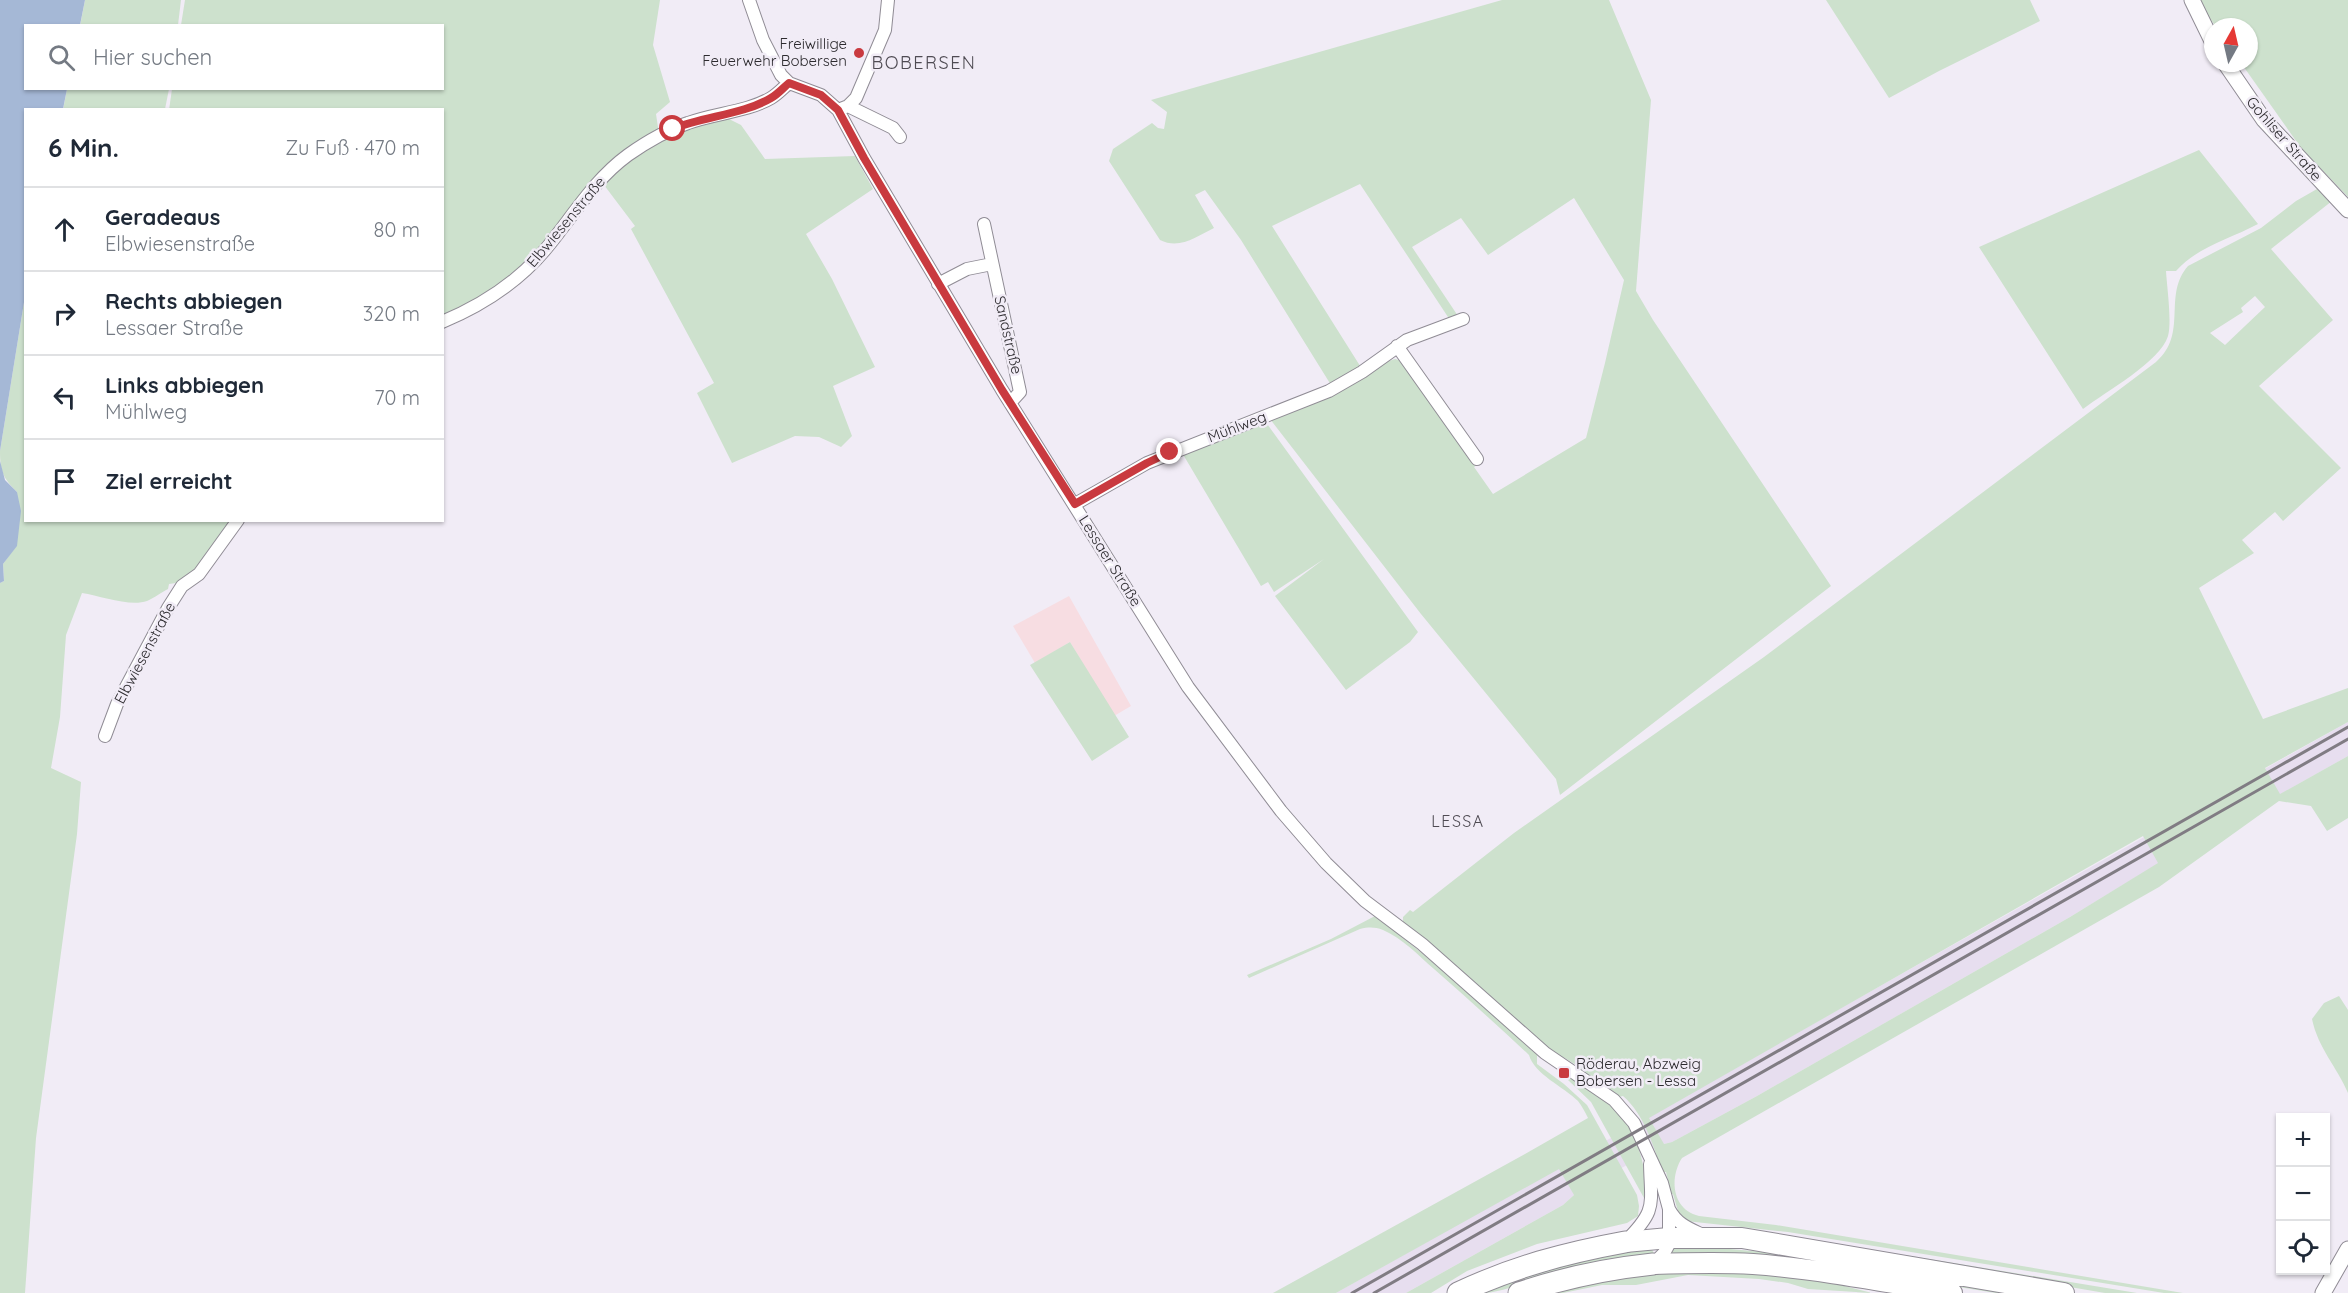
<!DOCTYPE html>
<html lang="de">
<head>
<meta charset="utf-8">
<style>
	body { margin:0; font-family:Quicksand,sans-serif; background:#f2f2f3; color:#1f2937 }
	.controls { position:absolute; right:18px; bottom:18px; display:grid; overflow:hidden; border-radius:0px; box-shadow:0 2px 4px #0004 }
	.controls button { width:54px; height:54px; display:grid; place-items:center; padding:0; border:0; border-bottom:2px solid #e0e1e3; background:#fff; color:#1f2937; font:30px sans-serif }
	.compass { position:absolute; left:2204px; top:18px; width:54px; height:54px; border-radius:50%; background:#fff; box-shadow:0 2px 4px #0004; rotate:8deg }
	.stop { position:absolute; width:18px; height:18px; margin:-14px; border:4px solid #c93a3f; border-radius:50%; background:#fff }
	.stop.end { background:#c93a3f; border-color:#fff; box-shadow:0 2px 6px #0008 }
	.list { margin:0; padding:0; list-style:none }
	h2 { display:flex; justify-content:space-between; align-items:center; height:78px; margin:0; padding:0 24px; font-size:26px }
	h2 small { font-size:20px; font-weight:400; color:#747a83 }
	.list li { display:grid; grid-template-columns:39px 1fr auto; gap:18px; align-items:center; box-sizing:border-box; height:84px; padding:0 24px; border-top:2px solid #e0e1e3 }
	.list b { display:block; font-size:22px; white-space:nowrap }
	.list p { margin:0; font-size:20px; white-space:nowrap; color:#747a83 }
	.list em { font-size:20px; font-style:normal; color:#747a83 }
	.icon { flex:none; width:33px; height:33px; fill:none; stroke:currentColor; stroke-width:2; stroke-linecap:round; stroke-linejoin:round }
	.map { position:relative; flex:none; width:2348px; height:1293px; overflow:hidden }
	.search { position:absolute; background:#fff; box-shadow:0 2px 4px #0004; left:24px; top:24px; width:420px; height:66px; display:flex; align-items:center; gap:15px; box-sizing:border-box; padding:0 21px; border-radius:0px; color:#747a83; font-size:22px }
	.panel { position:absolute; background:#fff; box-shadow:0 2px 4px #0004; left:24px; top:108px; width:420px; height:414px; border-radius:0px }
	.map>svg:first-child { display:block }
</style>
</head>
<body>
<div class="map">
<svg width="2348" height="1293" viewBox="0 0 2348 1293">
	<rect width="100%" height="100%" fill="#f1ecf6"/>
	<!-- built -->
	<path fill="#e7deef" d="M2348,722v34l-189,107 -89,54 -313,179 -85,46 -8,2 -90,51 -11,10 -157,88h-70z"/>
	<!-- industrial -->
	<path fill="#f7dde2" d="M1069,596l62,110 -17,10 -44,-74 -35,21 -22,-37z"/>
	<!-- green -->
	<path fill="#cde1cd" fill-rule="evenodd" d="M85,0h96l-3,25 -98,1z
		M185,0h475l-7,45 17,57 -14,12 3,20 -32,18 -119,130 -65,35 -1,-207h-273l3,-21 270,-1v-62l-261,-1z
		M1502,0h107l42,100 -15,191 17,29 178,266 -271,209 -4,-16 -135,-165 -151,-195 78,-33 41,-25 6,-2 11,3 72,102 -4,3 19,27 93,-56 19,-75 19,-83 -50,-82 -86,57 -27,-37 -49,29 46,69 -8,4 -90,-136 -88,42 90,143 -31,16 -90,-145 -36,-50 -10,5 19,33c-17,8 -34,22 -54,12l-51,-79 4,-12 39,-26 6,5 6,1 3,-17 -16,-12z
		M1826,0h204l10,21 -101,50 -50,27z
		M2197,0h151v197l-47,-49 -60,-85h8v-36h-33z
		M67,89h102l-4,20 -102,1z
		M725,117l16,8 24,34 90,-3 18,33 -67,45 26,45 43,88 -42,19 19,50 -11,11 -22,-10 -24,-1 -63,27 -35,-70 17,-10 -83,-154 4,-3 -31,-41c36,-40 71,-52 121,-68z
		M2199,150l59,74c-28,15 -61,23 -82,47h-10c1,16 6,51 2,65 -8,26 -63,56 -85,73l-104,-162z
		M2317,189l4,1 11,11 -61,48 62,71 -74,66 82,82 -58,53 -8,-9 -33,28 12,13 -55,35 64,131 85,-31v34l-83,46 15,26 68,-38v62l-21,13 -16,-25 -32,-5 -120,86 -477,271c-13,20 -10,52 17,58l77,9 407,68h-19l-376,-61 -102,-11 -8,-10 -5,-17 -4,1 -4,-14 3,-1 -2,-8h-4c-8,-25 -18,-58 -39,-76l-4,1 -14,-12 -25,-15 1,-2 -18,-11 -2,2 -14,-12 -144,-124v-6l7,-7 3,2 101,-79 250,-176 392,-295c33,-29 6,-66 32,-96l73,-38 35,-27zM2255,296l10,11 -40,38 -15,-12 33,-21 -2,-4zM2143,836l15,27 -88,54 -313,179 -85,46 -8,2 -15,-26z
		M25,296l1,224 209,1c-17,22 -37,61 -66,63l-1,5c-6,3 -14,9 -21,12 -17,6 -46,-5 -65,-8l-16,42 -6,82 -9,51 30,14 -4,52 -41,304 -11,155h-25v-710l4,-2 -1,-17 14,-19v-53c-14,-14 -17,-21 -17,-41z
		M1265,421l153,211 -8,10 -64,48 -71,-94 49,-37 -50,33 -6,-10 -7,4 -80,-135z
		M1070,642l59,95 -37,24 -62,-96z
		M1375,916c57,43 110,91 162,139v9l27,20 23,21 50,90 2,11 -1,10 -11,7 -90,21 -70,27 -36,22h-25l157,-88 11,-10 -15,-26 -223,124h-63l252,-139 63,-36c-3,-6 -6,-12 -10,-17 -14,-14 -44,-27 -49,-46 -31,-29 -63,-58 -95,-86 -16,-14 -32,-31 -51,-39 -8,-3 -14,-3 -23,-1l-111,49 -2,-3 84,-36z
		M2339,996l9,14v83c-11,-26 -30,-45 -36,-74l12,-16z
		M1570,1076c14,10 31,19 43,31 25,23 32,58 35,91h-4l-53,-96 -23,-22z
		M1673,1247h35l66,6 240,40h-18l-187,-30 -141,-6z
		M1651,1248l3,5 -4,1c-31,4 -62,8 -91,16 -27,7 -52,23 -79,23l77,-29z
		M1905,1255l232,38h-32l-187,-32z
		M1723,1270l98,10 51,13 -64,-4 -20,-6 -29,-4 -71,-4 -52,10h-34l-39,8h-21l104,-19z"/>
	<!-- water -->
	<path fill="#a5b8d6" d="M0,0h85l-5,25 -54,1v62l41,1 -4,20 -37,1 -1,186 -25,155z
		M0,461l5,19 12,12 4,19 -4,35 -14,18 1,17 -4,2z"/>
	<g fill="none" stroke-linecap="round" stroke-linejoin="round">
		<defs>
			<path id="minor" d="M749,0l14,40 18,35 8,8 32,12 17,15 26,48 138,232 186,297 93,124 45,52 39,38 57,43 123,109 69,47 20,23 28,60 7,26v35l-5,9 -11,11
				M848,106l45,22 7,9
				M838,110l10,-4 8,-8 29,-68 3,-30
				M984,224l36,168 -10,11
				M938,284l29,-15 25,-5
				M442,322c41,-17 79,-42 107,-77 25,-31 46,-66 79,-90 17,-12 39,-25 60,-32 27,-10 59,-11 83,-25 7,-4 12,-10 18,-15
				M1397,346l80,113
				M1075,504l72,-41 182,-72 33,-19 45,-32 56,-21
				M105,736l12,-32 51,-96 14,-22 17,-12 39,-54
				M1669,1209c8,15 19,19 34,26
				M1625,1242c32,-32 26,-36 25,-78"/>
			<path id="tertiary" d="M2192,0l21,43
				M2225,63l39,57 84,90
				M2323,1293l25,-44"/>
			<path id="primary" d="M1625,1242l44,-4h73l322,55
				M1653,1264c33,-1 67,-2 100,0 67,5 133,18 199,29"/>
			<path id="trunk" d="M1458,1293c55,-26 107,-40 167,-51
				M1519,1293c44,-15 87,-24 134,-29"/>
		</defs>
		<!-- minor casing -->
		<use href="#minor" stroke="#908c95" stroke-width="14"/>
		<!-- tertiary casing -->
		<use href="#tertiary" stroke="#908c95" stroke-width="17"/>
		<!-- primary casing -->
		<use href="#primary" stroke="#908c95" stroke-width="22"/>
		<!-- trunk casing -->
		<use href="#trunk" stroke="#908c95" stroke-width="23"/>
		<!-- minor -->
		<use href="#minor" stroke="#fff" stroke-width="12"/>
		<!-- tertiary -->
		<use href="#tertiary" stroke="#fff" stroke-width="15"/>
		<!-- primary -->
		<use href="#primary" stroke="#fff" stroke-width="20"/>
		<!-- trunk -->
		<use href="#trunk" stroke="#fff" stroke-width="21"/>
		<!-- rail -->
		<path stroke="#807c83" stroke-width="3" d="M1352,1293l996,-566
			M1374,1293l974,-554"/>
	</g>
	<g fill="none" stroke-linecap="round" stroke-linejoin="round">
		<!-- route -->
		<path stroke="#c93a3f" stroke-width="8" d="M673,129c31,-13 69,-14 98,-31 7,-4 12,-10 18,-15l32,12 17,15 26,48 138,232 73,114 72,-41 23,-11"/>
	</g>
	<!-- markers -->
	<g fill="#c93a3f" stroke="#f1ecf6" stroke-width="2">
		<circle cx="859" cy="53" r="6"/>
		<rect x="1558" y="1067" width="12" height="12" rx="3"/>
	</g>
	<g text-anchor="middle" stroke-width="5" stroke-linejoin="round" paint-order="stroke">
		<!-- poi labels -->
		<g font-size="15" fill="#2d2b2f" stroke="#f1ecf6" text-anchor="end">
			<text x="847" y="49">Freiwillige<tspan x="847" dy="17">Feuerwehr Bobersen</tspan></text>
			<text x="1576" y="1069" text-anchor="start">Röderau, Abzweig<tspan x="1576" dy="17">Bobersen - Lessa</tspan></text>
		</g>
		<!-- street labels -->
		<g font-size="15" fill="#2d2b2f" stroke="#f1ecf6">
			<text transform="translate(2284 139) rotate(49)" y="5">Gohliser Straße</text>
			<text transform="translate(566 222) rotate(-50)" y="5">Elbwiesenstraße</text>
			<text transform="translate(1008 335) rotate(77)" y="5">Sandstraße</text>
			<text transform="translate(1237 427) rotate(-21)" y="5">Mühlweg</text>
			<text transform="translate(1110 561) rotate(58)" y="5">Lessaer Straße</text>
			<text transform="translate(145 653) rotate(-62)" y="5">Elbwiesenstraße</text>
		</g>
		<!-- neighbourhood labels -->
		<g font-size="16" letter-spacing="1.5" fill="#4f4b53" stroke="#f1ecf6">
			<text x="1458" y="827">LESSA</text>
		</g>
		<!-- quarter labels -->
		<g font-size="18" letter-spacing="1.5" fill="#4f4b53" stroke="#f1ecf6">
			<text x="924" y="69">BOBERSEN</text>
		</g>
	</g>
</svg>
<div class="controls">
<button>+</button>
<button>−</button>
<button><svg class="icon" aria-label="locate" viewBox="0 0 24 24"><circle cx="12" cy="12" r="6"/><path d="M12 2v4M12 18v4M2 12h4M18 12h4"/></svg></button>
</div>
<svg class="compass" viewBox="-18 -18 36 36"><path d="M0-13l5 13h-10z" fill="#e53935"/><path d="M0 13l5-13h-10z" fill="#747a83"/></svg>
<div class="stop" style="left:673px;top:129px"></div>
<div class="stop end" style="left:1170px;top:452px"></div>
<div class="search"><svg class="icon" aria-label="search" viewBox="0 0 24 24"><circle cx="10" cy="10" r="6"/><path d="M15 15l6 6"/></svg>Hier suchen</div>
<section class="panel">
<h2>6 Min.<small>Zu Fuß · 470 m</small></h2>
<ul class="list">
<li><svg class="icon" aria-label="ahead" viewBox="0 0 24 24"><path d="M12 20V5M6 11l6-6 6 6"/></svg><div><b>Geradeaus</b><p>Elbwiesenstraße</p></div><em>80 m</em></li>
<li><svg class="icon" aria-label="right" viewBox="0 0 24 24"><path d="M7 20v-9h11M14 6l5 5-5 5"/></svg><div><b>Rechts abbiegen</b><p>Lessaer Straße</p></div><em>320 m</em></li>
<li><svg class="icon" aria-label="left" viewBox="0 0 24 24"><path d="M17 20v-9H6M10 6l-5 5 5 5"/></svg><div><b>Links abbiegen</b><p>Mühlweg</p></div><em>70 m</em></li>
<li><svg class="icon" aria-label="arrive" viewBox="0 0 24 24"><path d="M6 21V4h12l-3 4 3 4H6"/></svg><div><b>Ziel erreicht</b></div></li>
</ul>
</section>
</div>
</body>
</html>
